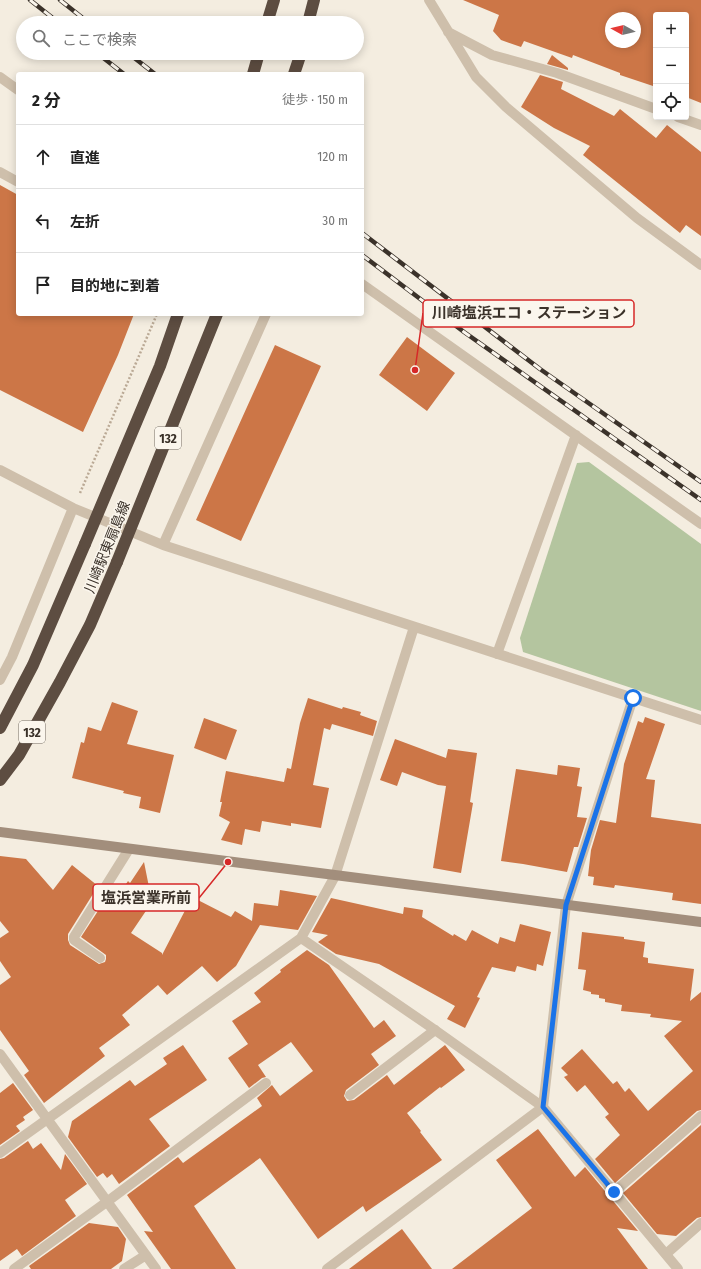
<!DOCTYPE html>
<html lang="ja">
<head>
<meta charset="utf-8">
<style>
	body { margin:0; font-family:"Fira Sans Condensed","Noto Sans JP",sans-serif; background:#f6f6f6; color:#222 }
	.controls { position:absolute; right:12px; top:12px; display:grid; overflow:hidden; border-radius:4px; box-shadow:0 2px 10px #0003 }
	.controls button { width:36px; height:36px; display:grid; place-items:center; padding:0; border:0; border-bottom:1px solid #e0e0e0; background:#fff; color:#222; font:20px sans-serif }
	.compass { position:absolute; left:605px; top:12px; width:36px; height:36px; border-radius:50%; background:#fff; box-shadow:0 2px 10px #0003; rotate:278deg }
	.stop { position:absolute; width:12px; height:12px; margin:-9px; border:3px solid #1a73e8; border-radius:50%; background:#fff }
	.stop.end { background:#1a73e8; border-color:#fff; box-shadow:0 1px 4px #0008 }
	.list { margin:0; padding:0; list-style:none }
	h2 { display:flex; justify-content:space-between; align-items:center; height:52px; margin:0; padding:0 16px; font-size:17px }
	h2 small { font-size:13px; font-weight:400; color:#767676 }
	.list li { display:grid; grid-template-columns:26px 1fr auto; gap:12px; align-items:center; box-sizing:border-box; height:64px; padding:0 16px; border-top:1px solid #e0e0e0 }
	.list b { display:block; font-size:15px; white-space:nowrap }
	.list em { font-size:13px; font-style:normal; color:#767676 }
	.icon { flex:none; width:22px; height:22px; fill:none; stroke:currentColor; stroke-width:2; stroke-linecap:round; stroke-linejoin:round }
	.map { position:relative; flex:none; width:701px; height:1269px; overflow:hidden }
	.search { position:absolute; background:#fff; box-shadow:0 2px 10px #0003; left:16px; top:16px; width:348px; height:44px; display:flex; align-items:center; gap:10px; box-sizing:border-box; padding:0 14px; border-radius:22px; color:#767676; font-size:15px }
	.panel { position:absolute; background:#fff; box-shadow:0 2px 10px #0003; left:16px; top:72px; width:348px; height:244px; border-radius:4px }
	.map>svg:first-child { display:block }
</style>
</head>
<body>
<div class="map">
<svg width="701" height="1269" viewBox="0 0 701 1269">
	<rect width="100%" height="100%" fill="#f4ede0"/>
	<!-- green -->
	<path fill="#b4c59f" d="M589,462l112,82v167l-178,-59 -3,-14 57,-175z"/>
	<!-- building -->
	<path fill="#cc7647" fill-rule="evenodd" d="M463,0h238v103l-15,-6v-82h-30v72l-36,-12v-2l-47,-18 -1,3 -48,-17 -3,6 -20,-7 -8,-9 6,-16zM611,18h24v24h-24z
		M552,55l16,13v2l-21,-6z
		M540,75l23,7 -2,7 53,27 6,-7 36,29 11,-13 34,27v84l-15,-11 -6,8 -97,-78 7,-9 -36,-18 -33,-21z
		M0,185l18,10v119h116l-16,41 -35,77 -83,-42z
		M407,337l48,36 -28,38 -48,-36z
		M275,345l46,21 -80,175 -45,-21z
		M308,698l34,11 1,-2 18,5 -1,3 17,6 -4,15 -41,-12 -2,6 -6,-2 -11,57 16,3 -8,40 -30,-5v3l-29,-5 -2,11 -15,-3 -3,16 -21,-5 9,-18 -11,-6 3,-14h-2l6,-31 58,11 3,-14 4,1 9,-46z
		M112,702l26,9 -11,33 47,11 -14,58 -21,-5 2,-11 -18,-4 1,-2 -52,-13 9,-36 3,1 4,-16 13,4z
		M645,717l20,7 -19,55 9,1 -4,37 50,7v80l-29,-4 1,-7 -58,-8 -1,3 -21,-3 1,-8 -6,-1 3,-26 9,-30 16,3 8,-59 14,-43 5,2z
		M204,718l33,12 -11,30 -32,-12z
		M395,739l51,19 2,-9 29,4 -7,49 3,1 -12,70 -28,-5 13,-82 -8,-1 -36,-13 -5,14 -17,-6z
		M558,765l22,3 -3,18 5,1 -5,30 10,1 -9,29h-4l-7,25 -44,-8 -22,-3 15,-92 41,6z
		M0,856l26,3 27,31 19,-25 26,21 -30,48v6l2,5 29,19 6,-2 1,-3v-4l-25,-18 28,-43 2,2 8,-12 5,3 4,-6 2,2 14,-21 8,40 -21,31 31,20v2l30,-58 39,20 4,-6 17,10 2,-18 24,3 2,-16 37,6 -19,34 -38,-5 -24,41 -19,16 -15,-16 -35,29 -9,-10 -36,30 8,10 -31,23 6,8 -61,47 -20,-28 5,-4 -29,-41v-45l11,-8 -11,-16v-23l9,-6 -9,-11z
		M331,898l72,16 1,-7 19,3 -1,7 31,19 1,-2 12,7 6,-11 26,14 2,-7 15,5 5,-18 31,8 -8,34 -6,-2 -1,7 -19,-5 -2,6 -23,-5 -15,30 3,1 -15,30 -18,-9 8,-13 -76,-42 -43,-10 -18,-12 10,-7 -16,-3z
		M582,932l42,5v2l21,3 -2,15 5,1v5l46,6 -4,32 11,-9v118l-4,1 -82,72 -20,-24 25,-24 -15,-18 4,-3 -24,-29 -8,7 -13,-15 4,-2 -7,-7 21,-19 31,35 4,-3 8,11 4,-4 19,23 45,-40 -29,-35 18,-15 -32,-4 1,-3 -30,-3 1,-6 -17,-3v-3l-6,-1v-3l-8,-1v-2l-8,-2 3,-20 -8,-1z
		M307,950l22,15 45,63 10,-8 12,16 -25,18 8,11 -33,25 -2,6 3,5 7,-1 33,-25 7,10 51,-40 20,25 -24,18 -1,-1 -33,26 14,18 -1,1 22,28 -76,52 -3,-6 -45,33 -58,-81 -66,48 42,63h-65l-27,-38 9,1 -26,-37 51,-38 5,6 79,-57 -5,-8 15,-13 8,11 33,-25 -22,-29 -33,23 8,12 -4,1 -13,10 -21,-30 20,-14 -16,-23 29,-19 -7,-9 27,-21 -1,-2z
		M183,1045l24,35 -58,39 21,27 -51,38 -7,-10 -5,4 -4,-5 -6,4 -29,-40 4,-16 58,-41 5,6 32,-22 -4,-6z
		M13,1083l20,27 -10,7 2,3 -9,6 4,5 -20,14v-52z
		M701,1125v92l-4,1 -21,18 -19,-2 -34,-41z
		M538,1129l37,48 10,-10 53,64 -21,-3 31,41h-196l80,-61 -36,-48z
		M28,1141l5,8 8,-6 20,27 4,-16 22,30 -22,16 11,16 -54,40 -5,-7 -17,12v-102l4,-1z
		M89,1223l29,4 8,12 -4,22 -11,8h-80l-2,-3z
		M402,1229l30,40h-83z"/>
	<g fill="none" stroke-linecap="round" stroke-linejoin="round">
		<!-- path -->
		<path stroke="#baa995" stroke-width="2.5" stroke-dasharray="2 2" stroke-linecap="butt" d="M80,493l77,-179"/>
		<!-- lane -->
		<path stroke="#cebfab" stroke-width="10" d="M0,77l18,13
			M100,958l-26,-18v-3l55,-88
			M350,1095l85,-65
			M614,1192l87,-76
			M108,1201l158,-118
			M666,1254l35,-31"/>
		<!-- street -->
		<path stroke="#cebfab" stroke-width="10" d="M429,0l47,77 30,30 131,111 64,47
			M448,32l44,23 65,18 99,36
			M678,117l23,8
			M0,172l18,10
			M362,284l339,240
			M0,470l73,38 90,37 538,175
			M163,545l103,-231
			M497,654l79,-219
			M0,680l12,-23 61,-149
			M301,938l134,92 108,77 135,162
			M0,1054l156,215
			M0,1153l301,-215 34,-62 79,-249
			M14,1269l94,-68
			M124,1269l22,-14
			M327,1269l216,-162 23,-202 67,-207"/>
		<!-- secondary -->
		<path stroke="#a28e7c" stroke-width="10" d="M0,832l701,90"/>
		<!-- highway -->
		<path stroke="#5d4d41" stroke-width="12" d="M267,23l7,-23
			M308,23l6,-23
			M253,74l6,-21
			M294,74l7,-21
			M0,728l33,-63 52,-121
			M0,780l19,-25 41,-73 30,-57 27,-63"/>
		<defs>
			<path id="rail" d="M30,0l29,23
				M60,0l29,23
				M97,53l27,21
				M128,53l27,21
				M362,233l178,136 161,113
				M362,255l102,77 237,168"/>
		</defs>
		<!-- rail casing -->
		<use href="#rail" stroke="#3b322a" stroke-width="4.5"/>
		<!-- rail -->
		<use href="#rail" stroke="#fbf6ed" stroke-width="3" stroke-dasharray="9" stroke-linecap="butt"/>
		<!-- highway-bridge -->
		<path stroke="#5d4d41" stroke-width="12" d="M85,544l75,-178 18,-52
			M117,562l100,-248"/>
	</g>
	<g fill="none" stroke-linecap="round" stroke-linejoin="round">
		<!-- route -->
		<path stroke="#1a73e8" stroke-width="5" d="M614,1192l-71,-85 23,-202 67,-207"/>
	</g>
	<g text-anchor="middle" stroke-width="3" stroke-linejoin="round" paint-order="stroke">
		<!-- shield labels -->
		<g fill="#fbf6ed" stroke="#756d64" stroke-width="1">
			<rect x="155" y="427" width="26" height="22" rx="3"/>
			<rect x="19" y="721" width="26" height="22" rx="3"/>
		</g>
		<g font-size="13" font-weight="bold" fill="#3b322a">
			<text x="168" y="443">132</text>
			<text x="32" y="737">132</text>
		</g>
		<!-- street labels -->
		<g font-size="14" fill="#3b322a" stroke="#fbf6ed">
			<text transform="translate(107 547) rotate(-68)" y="5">川崎駅東扇島線</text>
		</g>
	</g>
	<!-- callouts -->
	<path fill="none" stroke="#d62828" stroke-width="1.5" d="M415 370L423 313M228 862L199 898"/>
	<g fill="#d62828" stroke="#fbf6ed" stroke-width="1.5">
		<circle cx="415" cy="370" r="4"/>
		<circle cx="228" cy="862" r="4"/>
	</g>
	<g fill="#fbf6ed" stroke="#d62828" stroke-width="1.5">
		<rect x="423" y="300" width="211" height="27" rx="4"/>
		<rect x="93" y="884" width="106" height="27" rx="4"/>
	</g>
	<g font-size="15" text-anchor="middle" font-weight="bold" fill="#3b322a">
		<text x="529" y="318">川崎塩浜エコ・ステーション</text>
		<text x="146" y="903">塩浜営業所前</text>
	</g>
</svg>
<div class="controls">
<button>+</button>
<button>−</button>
<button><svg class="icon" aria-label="locate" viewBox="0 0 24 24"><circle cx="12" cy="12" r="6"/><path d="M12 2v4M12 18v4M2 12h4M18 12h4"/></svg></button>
</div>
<svg class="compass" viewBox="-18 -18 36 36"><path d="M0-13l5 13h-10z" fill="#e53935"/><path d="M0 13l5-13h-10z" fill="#767676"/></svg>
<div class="stop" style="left:633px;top:698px"></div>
<div class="stop end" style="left:614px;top:1192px"></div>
<div class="search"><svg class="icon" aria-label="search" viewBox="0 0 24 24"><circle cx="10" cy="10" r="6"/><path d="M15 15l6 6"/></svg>ここで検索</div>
<section class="panel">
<h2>2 分<small>徒歩 · 150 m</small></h2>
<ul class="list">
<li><svg class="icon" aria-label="ahead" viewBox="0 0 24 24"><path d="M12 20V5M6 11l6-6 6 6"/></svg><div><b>直進</b></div><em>120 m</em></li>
<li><svg class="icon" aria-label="left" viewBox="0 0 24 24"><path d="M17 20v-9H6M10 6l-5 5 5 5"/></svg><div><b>左折</b></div><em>30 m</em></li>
<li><svg class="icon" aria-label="arrive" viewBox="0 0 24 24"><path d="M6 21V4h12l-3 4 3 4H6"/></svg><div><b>目的地に到着</b></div></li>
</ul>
</section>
</div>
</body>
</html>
